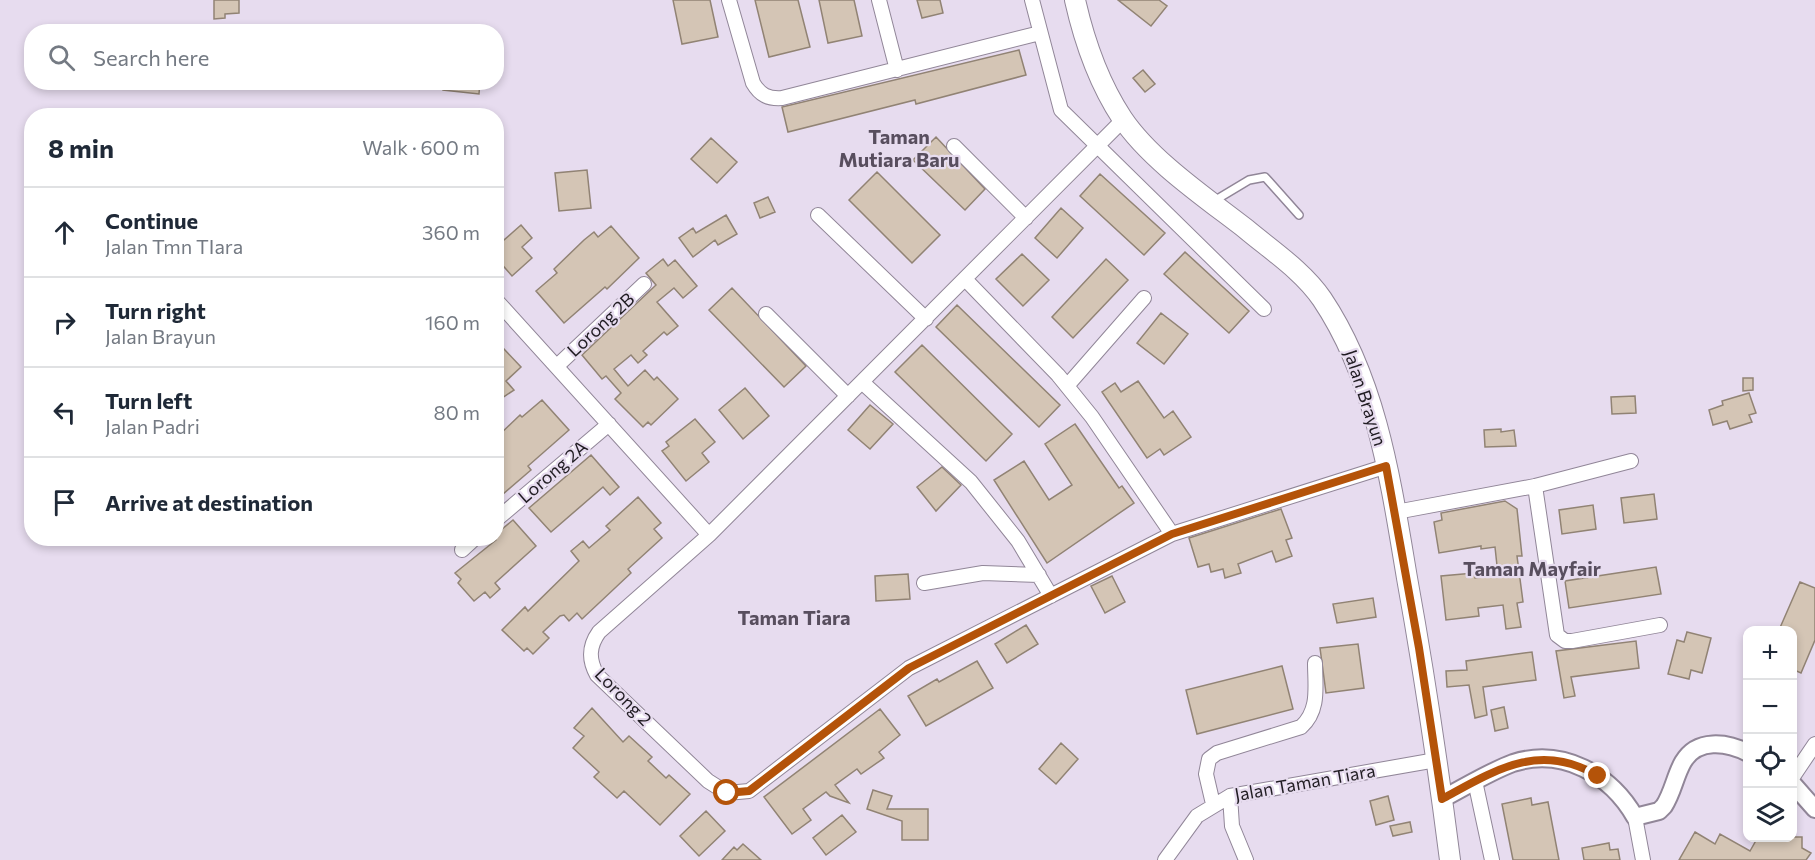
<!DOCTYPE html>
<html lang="en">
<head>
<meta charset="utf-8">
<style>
	body { margin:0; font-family:Commissioner,sans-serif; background:#f6f6f7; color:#1f2937 }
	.controls { position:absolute; right:18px; bottom:18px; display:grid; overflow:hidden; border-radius:12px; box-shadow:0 3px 9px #0003 }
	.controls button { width:54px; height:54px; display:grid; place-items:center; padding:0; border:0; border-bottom:2px solid #e0e1e3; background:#fff; color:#1f2937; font:30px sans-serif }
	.stop { position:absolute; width:18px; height:18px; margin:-14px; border:4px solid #b45309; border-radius:50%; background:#fff }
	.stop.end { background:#b45309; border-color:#fff; box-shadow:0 2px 6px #0008 }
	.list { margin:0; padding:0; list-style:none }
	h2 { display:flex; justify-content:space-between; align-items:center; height:78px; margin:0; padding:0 24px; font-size:26px }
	h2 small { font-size:20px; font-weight:400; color:#747a83 }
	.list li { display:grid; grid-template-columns:39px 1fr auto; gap:18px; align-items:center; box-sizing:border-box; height:90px; padding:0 24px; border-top:2px solid #e0e1e3 }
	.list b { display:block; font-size:22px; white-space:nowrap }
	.list p { margin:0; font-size:20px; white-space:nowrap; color:#747a83 }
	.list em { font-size:20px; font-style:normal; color:#747a83 }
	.icon { flex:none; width:33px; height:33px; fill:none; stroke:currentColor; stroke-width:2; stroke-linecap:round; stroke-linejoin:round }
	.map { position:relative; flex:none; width:1815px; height:860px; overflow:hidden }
	.search { position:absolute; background:#fff; box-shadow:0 3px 9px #0003; left:24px; top:24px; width:480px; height:66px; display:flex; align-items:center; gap:15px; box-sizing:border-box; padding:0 21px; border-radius:24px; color:#747a83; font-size:22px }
	.panel { position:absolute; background:#fff; box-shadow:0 3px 9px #0003; left:24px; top:108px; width:480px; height:438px; border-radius:24px }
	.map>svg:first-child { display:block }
</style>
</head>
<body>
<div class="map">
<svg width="1815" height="860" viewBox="0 0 1815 860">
	<rect width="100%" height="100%" fill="#e7dcef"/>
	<!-- building -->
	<path fill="#d4c5b5" stroke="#918374" stroke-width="1.5" d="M214,0h25v13l-14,1v4l-11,1z
		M673,0h37l8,37 -36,7z
		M755,0h43l12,47 -41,10z
		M819,0h35l8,36 -34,7z
		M917,0h23l3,13 -21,5z
		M1118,0h41l8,6 -16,20z
		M1019,50l7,25 -110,29 -1,-4 -127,32 -6,-25z
		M1143,70l12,14 -10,8 -12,-14z
		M443,82h37l-1,12 -36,-4z
		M936,137l49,52 -20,21 -52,-50z
		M711,138l26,24 -20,21 -26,-24z
		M587,170l4,38 -32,3 -4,-38z
		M877,172l63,63 -28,28 -63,-63z
		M1100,174l65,59 -21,22 -64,-59z
		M768,197l7,15 -15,6 -6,-15z
		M1061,208l22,20 -26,30 -22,-20z
		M726,215l11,19 -19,11 -3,-5 -22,17 -14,-19 14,-10 3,5z
		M521,225l11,13 -10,9 10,11 -20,18 -14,-16 4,-3 -6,-10z
		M611,226l28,32 -32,31 -2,-2 -41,36 -28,-32 21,-18 -3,-4 30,-29 10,-8 4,5z
		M1185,252l64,59 -20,22 -65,-59z
		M1022,254l27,26 -26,26 -27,-27z
		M663,259l5,7 7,-6 22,26 -14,12 -9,-10 -17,14 21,24 -11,9 -3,-3 -21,19 4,4 -9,8 -7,-8 -17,14 14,17 17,-16 9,10 3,-3 21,22 -27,26 -3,-3 -5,5 -28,-28 6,-6 -15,-17 -4,3 -20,-24 74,-70 -10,-12z
		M1106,259l22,21 -55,58 -21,-21z
		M732,288l74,78 -22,21 -75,-77z
		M957,305l103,100 -21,22 -103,-100z
		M1161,313l27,21 -24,30 -27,-21z
		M922,345l90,89 -26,27 -91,-89z
		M504,349l17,18 -15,14 8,9 -18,12v-47z
		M1743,378h10v12l-10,1z
		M1138,381l26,37 9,-7 18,26 -27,18 -4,-6 -13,9 -45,-66 13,-9 6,9z
		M745,388l24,28 -26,23 -24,-29z
		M1749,393l7,20 -7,2 3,7 -22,7 -3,-8 -14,4 -4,-15 14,-5 -1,-4z
		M1635,396l1,17 -24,1 -1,-17z
		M542,400l27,30 -41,36 3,4 -35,30v-62l24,-23 2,2z
		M870,405l23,19 -23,25 -22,-19z
		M695,419l20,23 -13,11 7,9 -23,19 -24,-30 7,-5 -3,-4z
		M1075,424l44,64 3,-2 12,17 -87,60 -53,-83 30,-19 25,39 23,-15 -27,-41z
		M1501,429v3l13,-2 2,16 -31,1 -1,-17z
		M591,455l28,32 -9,8 -7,-8 -52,45 -22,-24z
		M942,467l19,18 -25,26 -19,-24z
		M1654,494l3,25 -33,4 -3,-25z
		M638,497l23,26 -7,6 8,9 -34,31 3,4 -49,46 -5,-6 -8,8 -5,-6 -4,1 -17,16 6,6 -16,16 -6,-6 -3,3 -22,-21 23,-23 3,4 51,-50 -8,-10 12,-10 6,7 21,-18 -4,-4z
		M1505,501l12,8 5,47h-5l6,46 -6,1 4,24 -15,2 -3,-24 -25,3 1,8 -33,4 -5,-44 33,-3 1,5 23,-3 -3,-28 -14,2v-3l-42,7 -5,-31 8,-2 -1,-7z
		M1593,505l3,24 -34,5 -3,-24z
		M1281,509l11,29 -6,2 6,16 -16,6 -4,-11 -34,13 3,9 -16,5 -2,-9 -12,3 -2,-8 -11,3 -9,-29z
		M513,520l23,26 -41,37 5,6 -10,9 -5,-6 -11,9 -16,-18 3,-4 -6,-6 41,-33v-6z
		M1656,567l5,27 -92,14 -4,-27z
		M908,574l2,25 -34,2 -1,-25z
		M1112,576l13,26 -20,11 -14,-27z
		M1800,582l15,6v52l-14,33 -9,-4v-39h-13z
		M1373,598l3,19 -39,6 -4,-19z
		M1026,625l12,19 -31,19 -12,-19z
		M1687,632l24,6 -9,35 -11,-3 -2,9 -21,-5 9,-34 7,2z
		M1636,641l3,27 -68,9 4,19 -11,2 -8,-47z
		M1358,644l6,44 -38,5 -6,-45z
		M1532,652l4,28 -53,7 4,28 -12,3 -6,-33 -22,2 -1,-16 21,-1 -1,-9z
		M977,661l16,27 -67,38 -18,-30 29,-17 2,3z
		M1282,666l11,43 -96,25 -11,-44z
		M1504,707l4,21 -13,3 -4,-21z
		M592,708l31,34 6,-6 23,21 -4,4 18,17 3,-3 21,19 -30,31 -36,-34 -7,7 -23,-21 5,-5 -26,-24 11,-12 -10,-8z
		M880,709l20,26 -21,17 5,6 -23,16 -4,-5 -22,16 14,18 -19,-7 -4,-4 -23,17 8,11 -19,14 -28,-37z
		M1061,743l17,16 -22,25 -17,-15z
		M873,790l19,6 -5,13h41v31h-26v-19l-35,-12z
		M1388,796l6,24 -18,5 -6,-24z
		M1531,798l1,7 16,-3 11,58h-46l-11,-56z
		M706,811l19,20 -26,25 -19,-20z
		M842,815l14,17 -30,23 -13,-17z
		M1410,822l2,10 -19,4 -3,-10z
		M1695,832l20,12 5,-10 30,17 8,-14h44v11l9,5 -5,7h-127z
		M1609,843l1,7 8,-1 2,11h-36l-2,-12z
		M743,844l18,16h-39l12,-13 3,3z"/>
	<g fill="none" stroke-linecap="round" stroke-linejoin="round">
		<defs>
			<path id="service" d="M1214,201l35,-21 16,-3 34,38"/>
			<path id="minor" d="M729,0l24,83c7,12 15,16 29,15l258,-65
				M879,0l18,70
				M1032,0l29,110 203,199
				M954,146l72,72
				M818,215l108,104
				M965,279l93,96 34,42 80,117
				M496,300l213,235 -110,97c-10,14 -11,27 -2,43l111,106 19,12 22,-2 160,-123 263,-134 215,-68
				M766,314l82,82
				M557,366l87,-82
				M863,383l108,99 47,59 33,55
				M1067,386l77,-88
				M1535,486l22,149 8,6h7l88,-16
				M1396,512l139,-26 96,-25
				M496,520l113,-96
				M709,535l414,-415
				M462,550l13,-12
				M924,583l59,-10 56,2
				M1792,778l23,-34
				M1475,781l17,79
				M1230,796l2,30 14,34
				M1213,804l-7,-30 3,-15 8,-6 84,-26c19,-17 14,-41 14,-64
				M1635,817l8,43
				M1165,860l32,-44 33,-20 206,-36"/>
			<path id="tertiary" d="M1792,783l23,26
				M1442,799c23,-12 47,-27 71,-36 50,-16 98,12 122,54l24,-6 5,-5c9,-14 11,-30 19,-44 14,-24 44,-20 65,-9"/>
			<path id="secondary" d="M1075,0c9,40 24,83 47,118 28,42 84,80 124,111 25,21 57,42 76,70 55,82 69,184 85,279 17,94 31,188 43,282"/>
		</defs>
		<!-- service casing -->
		<use href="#service" stroke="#918698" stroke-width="10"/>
		<!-- minor casing -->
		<use href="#minor" stroke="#918698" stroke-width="16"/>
		<!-- tertiary casing -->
		<use href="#tertiary" stroke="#918698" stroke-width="20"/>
		<!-- secondary casing -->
		<use href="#secondary" stroke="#918698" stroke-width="22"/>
		<!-- service -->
		<use href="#service" stroke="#fff" stroke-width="7"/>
		<!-- minor -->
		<use href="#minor" stroke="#fff" stroke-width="14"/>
		<!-- tertiary -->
		<use href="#tertiary" stroke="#fff" stroke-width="16"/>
		<!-- secondary -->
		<use href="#secondary" stroke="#fff" stroke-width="20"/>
	</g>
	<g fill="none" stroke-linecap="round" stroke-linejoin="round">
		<!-- route -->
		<path stroke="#b45309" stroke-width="8" d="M727,793l22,-2 160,-123 263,-134 214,-68 33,182 23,151c53,-29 98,-58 156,-23"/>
	</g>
	<g text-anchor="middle" stroke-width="4.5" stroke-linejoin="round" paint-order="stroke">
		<!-- street labels -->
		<g font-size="18" fill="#211d23" stroke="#e7dcef">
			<text transform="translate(601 325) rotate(-43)" y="6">Lorong 2B</text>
			<text transform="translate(1365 398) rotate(72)" y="6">Jalan Brayun</text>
			<text transform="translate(553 472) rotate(-41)" y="6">Lorong 2A</text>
			<text transform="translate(623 697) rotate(46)" y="6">Lorong 2</text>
			<text transform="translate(1305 783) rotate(-10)" y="6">Jalan Taman Tiara</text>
		</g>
		<!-- neighbourhood labels -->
		<g font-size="20" font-weight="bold" fill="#584e5e" stroke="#e7dcef">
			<text x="899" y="144">Taman<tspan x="899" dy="23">Mutiara Baru</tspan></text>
			<text x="1532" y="576">Taman Mayfair</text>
			<text x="794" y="625">Taman Tiara</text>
		</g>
	</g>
</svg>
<div class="controls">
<button>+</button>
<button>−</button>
<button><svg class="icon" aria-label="locate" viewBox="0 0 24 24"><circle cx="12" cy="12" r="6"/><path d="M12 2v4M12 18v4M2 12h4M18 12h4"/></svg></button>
<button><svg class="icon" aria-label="layers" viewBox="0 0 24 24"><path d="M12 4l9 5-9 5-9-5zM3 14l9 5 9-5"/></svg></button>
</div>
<div class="stop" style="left:727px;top:793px"></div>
<div class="stop end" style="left:1598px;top:776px"></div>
<div class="search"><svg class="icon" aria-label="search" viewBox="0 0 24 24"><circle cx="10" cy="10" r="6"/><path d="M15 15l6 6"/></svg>Search here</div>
<section class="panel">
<h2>8 min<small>Walk · 600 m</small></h2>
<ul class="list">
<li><svg class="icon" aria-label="ahead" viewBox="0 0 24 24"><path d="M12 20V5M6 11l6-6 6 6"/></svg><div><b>Continue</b><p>Jalan Tmn TIara</p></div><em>360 m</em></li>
<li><svg class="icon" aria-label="right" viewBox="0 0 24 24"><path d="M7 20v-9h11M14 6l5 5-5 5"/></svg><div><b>Turn right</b><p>Jalan Brayun</p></div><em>160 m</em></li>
<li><svg class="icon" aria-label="left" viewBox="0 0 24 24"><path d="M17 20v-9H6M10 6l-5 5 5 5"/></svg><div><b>Turn left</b><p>Jalan Padri</p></div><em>80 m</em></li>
<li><svg class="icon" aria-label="arrive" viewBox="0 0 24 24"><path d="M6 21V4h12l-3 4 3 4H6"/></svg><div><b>Arrive at destination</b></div></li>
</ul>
</section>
</div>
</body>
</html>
